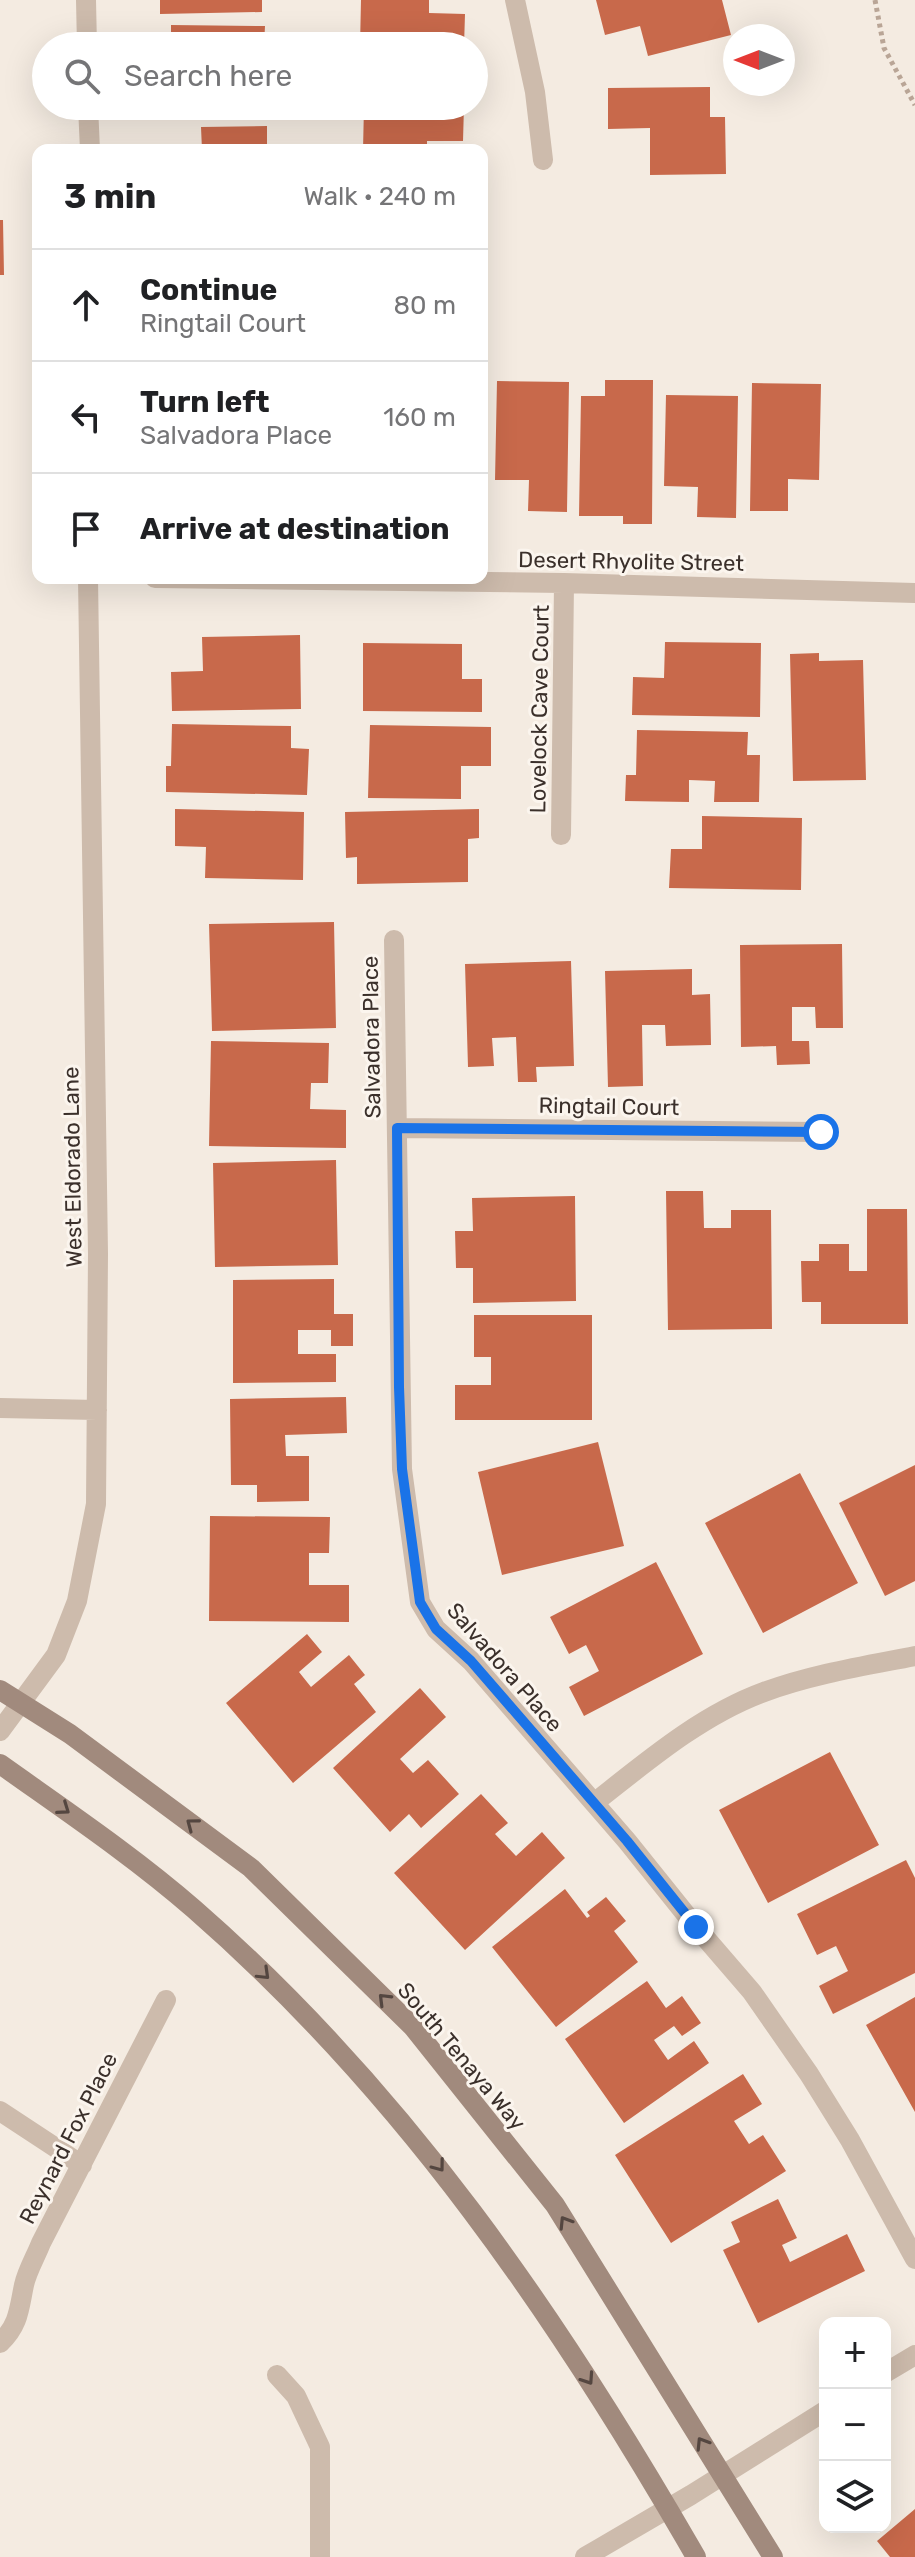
<!DOCTYPE html>
<html lang="en">
<head>
<meta charset="utf-8">
<style>
	body { margin:0; font-family:Rubik,sans-serif; background:#f6f6f6; color:#202124 }
	.controls { position:absolute; right:24px; bottom:24px; display:grid; overflow:hidden; border-radius:16px; box-shadow:0 8px 32px #0002 }
	.controls button { width:72px; height:72px; display:grid; place-items:center; padding:0; border:0; border-bottom:2px solid #e0e0e0; background:#fff; color:#202124; font:40px sans-serif }
	.compass { position:absolute; left:723px; top:24px; width:72px; height:72px; border-radius:50%; background:#fff; box-shadow:0 8px 32px #0002; rotate:270deg }
	.stop { position:absolute; width:24px; height:24px; margin:-18px; border:6px solid #1a73e8; border-radius:50%; background:#fff }
	.stop.end { background:#1a73e8; border-color:#fff; box-shadow:0 2px 8px #0008 }
	.list { margin:0; padding:0; list-style:none }
	h2 { display:flex; justify-content:space-between; align-items:center; height:104px; margin:0; padding:0 32px; font-size:34px }
	h2 small { font-size:26px; font-weight:400; color:#757577 }
	.list li { display:grid; grid-template-columns:52px 1fr auto; gap:24px; align-items:center; box-sizing:border-box; height:112px; padding:0 32px; border-top:2px solid #e0e0e0 }
	.list b { display:block; font-size:30px; white-space:nowrap }
	.list p { margin:0; font-size:26px; white-space:nowrap; color:#757577 }
	.list em { font-size:26px; font-style:normal; color:#757577 }
	.icon { flex:none; width:44px; height:44px; fill:none; stroke:currentColor; stroke-width:2; stroke-linecap:round; stroke-linejoin:round }
	.map { position:relative; flex:none; width:915px; height:2557px; overflow:hidden }
	.search { position:absolute; background:#fff; box-shadow:0 8px 32px #0002; left:32px; top:32px; width:456px; height:88px; display:flex; align-items:center; gap:20px; box-sizing:border-box; padding:0 28px; border-radius:44px; color:#757577; font-size:30px }
	.panel { position:absolute; background:#fff; box-shadow:0 8px 32px #0002; left:32px; top:144px; width:456px; height:440px; border-radius:16px }
	.map>svg:first-child { display:block }
</style>
</head>
<body>
<div class="map">
<svg width="915" height="2557" viewBox="0 0 915 2557">
	<rect width="100%" height="100%" fill="#f4ebe1"/>
	<!-- building -->
	<path fill="#c8694b" d="M160,0h102v12l-102,2z
		M361,0h68v13l36,1 -1,32h-104z
		M596,0h126l9,35 -83,21 -8,-30 -35,9z
		M171,25l94,1 -1,20h-93z
		M710,87v30h15l1,57 -76,1v-47l-42,1v-41z
		M201,106h63v9l-63,-1z
		M364,106h100l-1,35h-36v9h-64z
		M267,126v24h-65l-1,-23z
		M0,220h3l1,55h-4z
		M605,380h48l-1,144h-29v-8h-44l2,-120h24z
		M497,381l72,1 -2,130 -39,-1 1,-31h-34z
		M752,383l69,1 -2,96 -31,-1v32h-38z
		M666,395l72,1 -2,122 -39,-1 1,-30 -34,-1z
		M300,635l1,74 -129,2 -1,-39 32,-1 -1,-34z
		M665,642l96,1 -1,74 -128,-2 1,-38 31,1z
		M363,643l99,1v35h20v33l-119,-1z
		M819,653v8l44,-1 3,120 -73,1 -3,-127z
		M172,724l119,2v22l18,1 -2,46 -141,-3v-26h5z
		M370,725l121,2v39h-30v33l-93,-1z
		M637,730l111,2 -1,23h13l-1,47h-45l1,-21 -26,-1v22l-64,-1 1,-26h10z
		M175,809l129,3 -1,68 -98,-2 1,-31 -31,-1z
		M479,809v29l-11,1v43l-111,2v-27l-11,1 -1,-46z
		M702,816l100,2 -1,72 -132,-2 2,-39h31z
		M334,922l2,106 -124,3 -3,-107z
		M842,944l1,84h-27l-1,-21h-23v34h17l1,23 -33,1 -1,-19 -35,1 -1,-102z
		M571,961l3,105 -38,1 1,15h-19l-2,-45 -24,1 2,28 -26,1 -3,-103z
		M692,969v26l18,-1 1,51 -45,1 -1,-21h-23l1,61 -35,1 -3,-116z
		M211,1041l118,2 -1,40h-17l-1,26 36,1v38l-137,-2z
		M336,1160l2,105 -123,2 -2,-104z
		M666,1191h37l1,37h27v-18h40l1,119 -104,1z
		M575,1196l1,105 -103,2v-35h-17l-1,-37h18l-1,-33z
		M867,1209h40l1,115h-87v-22h-19l-1,-41h18v-17h30v27h18z
		M334,1279v35h19v32h-22v-16h-33v24h38v28l-103,1v-103z
		M474,1315h118v105h-137v-35h36v-28h-17z
		M346,1397l1,36 -62,2 1,21h23v45l-52,1v-17h-26l-1,-86z
		M598,1442l26,104 -122,29 -24,-103z
		M915,1465v116l-30,15 -46,-93z
		M800,1473l58,110 -95,50 -58,-110z
		M210,1516l120,1 -1,36h-20v32h40v37l-140,-1z
		M656,1562l47,92 -119,62 -15,-29 30,-16 -13,-26 -17,9 -19,-37z
		M307,1634l15,18 -23,20 12,15 38,-32 16,20 -11,9 22,28 -83,71 -67,-80z
		M420,1688l26,29 -46,42 13,14 15,-13 31,34 -38,34 -12,-14 -19,18 -57,-64z
		M830,1752l49,93 -111,58 -49,-93z
		M481,1794l27,29 -13,11 21,22 26,-24 23,26 -100,92 -71,-77z
		M906,1860l9,18v95l-82,41 -14,-28 29,-15 -12,-25 -19,9 -20,-41z
		M565,1889l22,29 3,-2 -3,-4 19,-15 20,24 -12,10 24,31 -82,65 -64,-80z
		M647,1981l19,27 16,-12 19,27 -19,13 -8,-10 -20,14 14,20 26,-19 15,22 -85,60 -59,-84z
		M915,1997v115l-49,-87z
		M743,2074l19,30 -28,17 15,23 14,-9 23,36 -115,72 -56,-88z
		M778,2199l19,39 -15,7 8,17 57,-28 18,37 -107,52 -35,-73 17,-8 -9,-20z
		M915,2509v48h-25l-13,-16z"/>
	<g fill="none" stroke-linecap="round" stroke-linejoin="round">
		<!-- path -->
		<path stroke="#b9a596" stroke-width="5" stroke-dasharray="4 4" stroke-linecap="butt" d="M875,0l9,48 31,57"/>
		<!-- street -->
		<path stroke="#cdbbac" stroke-width="20" d="M86,0l1,46
			M515,0l20,92 8,68
			M88,106l2,44
			M155,578l409,5 351,10
			M561,835l3,-252
			M394,940l8,529 18,133 16,27 35,32 156,180 69,86 56,65 57,82 41,66 65,119
			M397,1128l424,4
			M0,1408l97,2
			M0,1731l56,-76 21,-54 19,-97 2,-250 -10,-676
			M594,1803c52,-41 107,-88 170,-111 49,-18 100,-26 151,-36
			M0,2111l82,54
			M0,2343c19,-18 19,-34 24,-58 3,-14 12,-29 17,-42l125,-243
			M885,2373l30,-18
			M277,2375l19,21 24,51v110
			M585,2557l106,-62 134,-84"/>
		<!-- secondary -->
		<path stroke="#a18a7d" stroke-width="20" d="M0,1690l70,44 181,134 162,159 142,178 218,352
			M0,1764c66,47 133,92 194,145 210,183 364,408 502,648"/>
	</g>
	<!-- one-way arrows -->
	<defs><path id="oneway-chevron" d="M-2-3.5L2.5 0L-2 3.5" fill="none" stroke-width="1.6" stroke-linecap="round" stroke-linejoin="round" transform="scale(2)"/></defs>
	<g stroke="#544640">
		<use href="#oneway-chevron" transform="translate(64 1809) rotate(35)"/>
		<use href="#oneway-chevron" transform="translate(192 1824) rotate(-143)"/>
		<use href="#oneway-chevron" transform="translate(264 1974) rotate(44)"/>
		<use href="#oneway-chevron" transform="translate(384 1999) rotate(-135)"/>
		<use href="#oneway-chevron" transform="translate(439 2166) rotate(53)"/>
		<use href="#oneway-chevron" transform="translate(565 2222) rotate(-122)"/>
		<use href="#oneway-chevron" transform="translate(588 2379) rotate(56)"/>
		<use href="#oneway-chevron" transform="translate(702 2443) rotate(-122)"/>
	</g>
	<g fill="none" stroke-linecap="round" stroke-linejoin="round">
		<!-- route -->
		<path stroke="#1a73e8" stroke-width="10" d="M696,1927l-69,-86 -156,-180 -35,-32 -16,-27 -18,-133 -3,-82 -2,-259 424,4"/>
	</g>
	<g text-anchor="middle" stroke-width="6" stroke-linejoin="round" paint-order="stroke">
		<!-- street labels -->
		<g font-size="22" fill="#3b302b" stroke="#fbf5ee">
			<text transform="translate(631 561) rotate(1)" y="8">Desert Rhyolite Street</text>
			<text transform="translate(539 709) rotate(-89)" y="8">Lovelock Cave Court</text>
			<text transform="translate(371 1037) rotate(-91)" y="8">Salvadora Place</text>
			<text transform="translate(609 1106) rotate(1)" y="8">Ringtail Court</text>
			<text transform="translate(72 1167) rotate(-91)" y="8">West Eldorado Lane</text>
			<text transform="translate(505 1667) rotate(49)" y="8">Salvadora Place</text>
			<text transform="translate(462 2056) rotate(50)" y="8">South Tenaya Way</text>
			<text transform="translate(68 2138) rotate(-63)" y="8">Reynard Fox Place</text>
		</g>
	</g>
</svg>
<div class="controls">
<button>+</button>
<button>−</button>
<button><svg class="icon" aria-label="layers" viewBox="0 0 24 24"><path d="M12 4l9 5-9 5-9-5zM3 14l9 5 9-5"/></svg></button>
</div>
<svg class="compass" viewBox="-18 -18 36 36"><path d="M0-13l5 13h-10z" fill="#e53935"/><path d="M0 13l5-13h-10z" fill="#757577"/></svg>
<div class="stop" style="left:821px;top:1132px"></div>
<div class="stop end" style="left:696px;top:1927px"></div>
<div class="search"><svg class="icon" aria-label="search" viewBox="0 0 24 24"><circle cx="10" cy="10" r="6"/><path d="M15 15l6 6"/></svg>Search here</div>
<section class="panel">
<h2>3 min<small>Walk · 240 m</small></h2>
<ul class="list">
<li><svg class="icon" aria-label="ahead" viewBox="0 0 24 24"><path d="M12 20V5M6 11l6-6 6 6"/></svg><div><b>Continue</b><p>Ringtail Court</p></div><em>80 m</em></li>
<li><svg class="icon" aria-label="left" viewBox="0 0 24 24"><path d="M17 20v-9H6M10 6l-5 5 5 5"/></svg><div><b>Turn left</b><p>Salvadora Place</p></div><em>160 m</em></li>
<li><svg class="icon" aria-label="arrive" viewBox="0 0 24 24"><path d="M6 21V4h12l-3 4 3 4H6"/></svg><div><b>Arrive at destination</b></div></li>
</ul>
</section>
</div>
</body>
</html>
